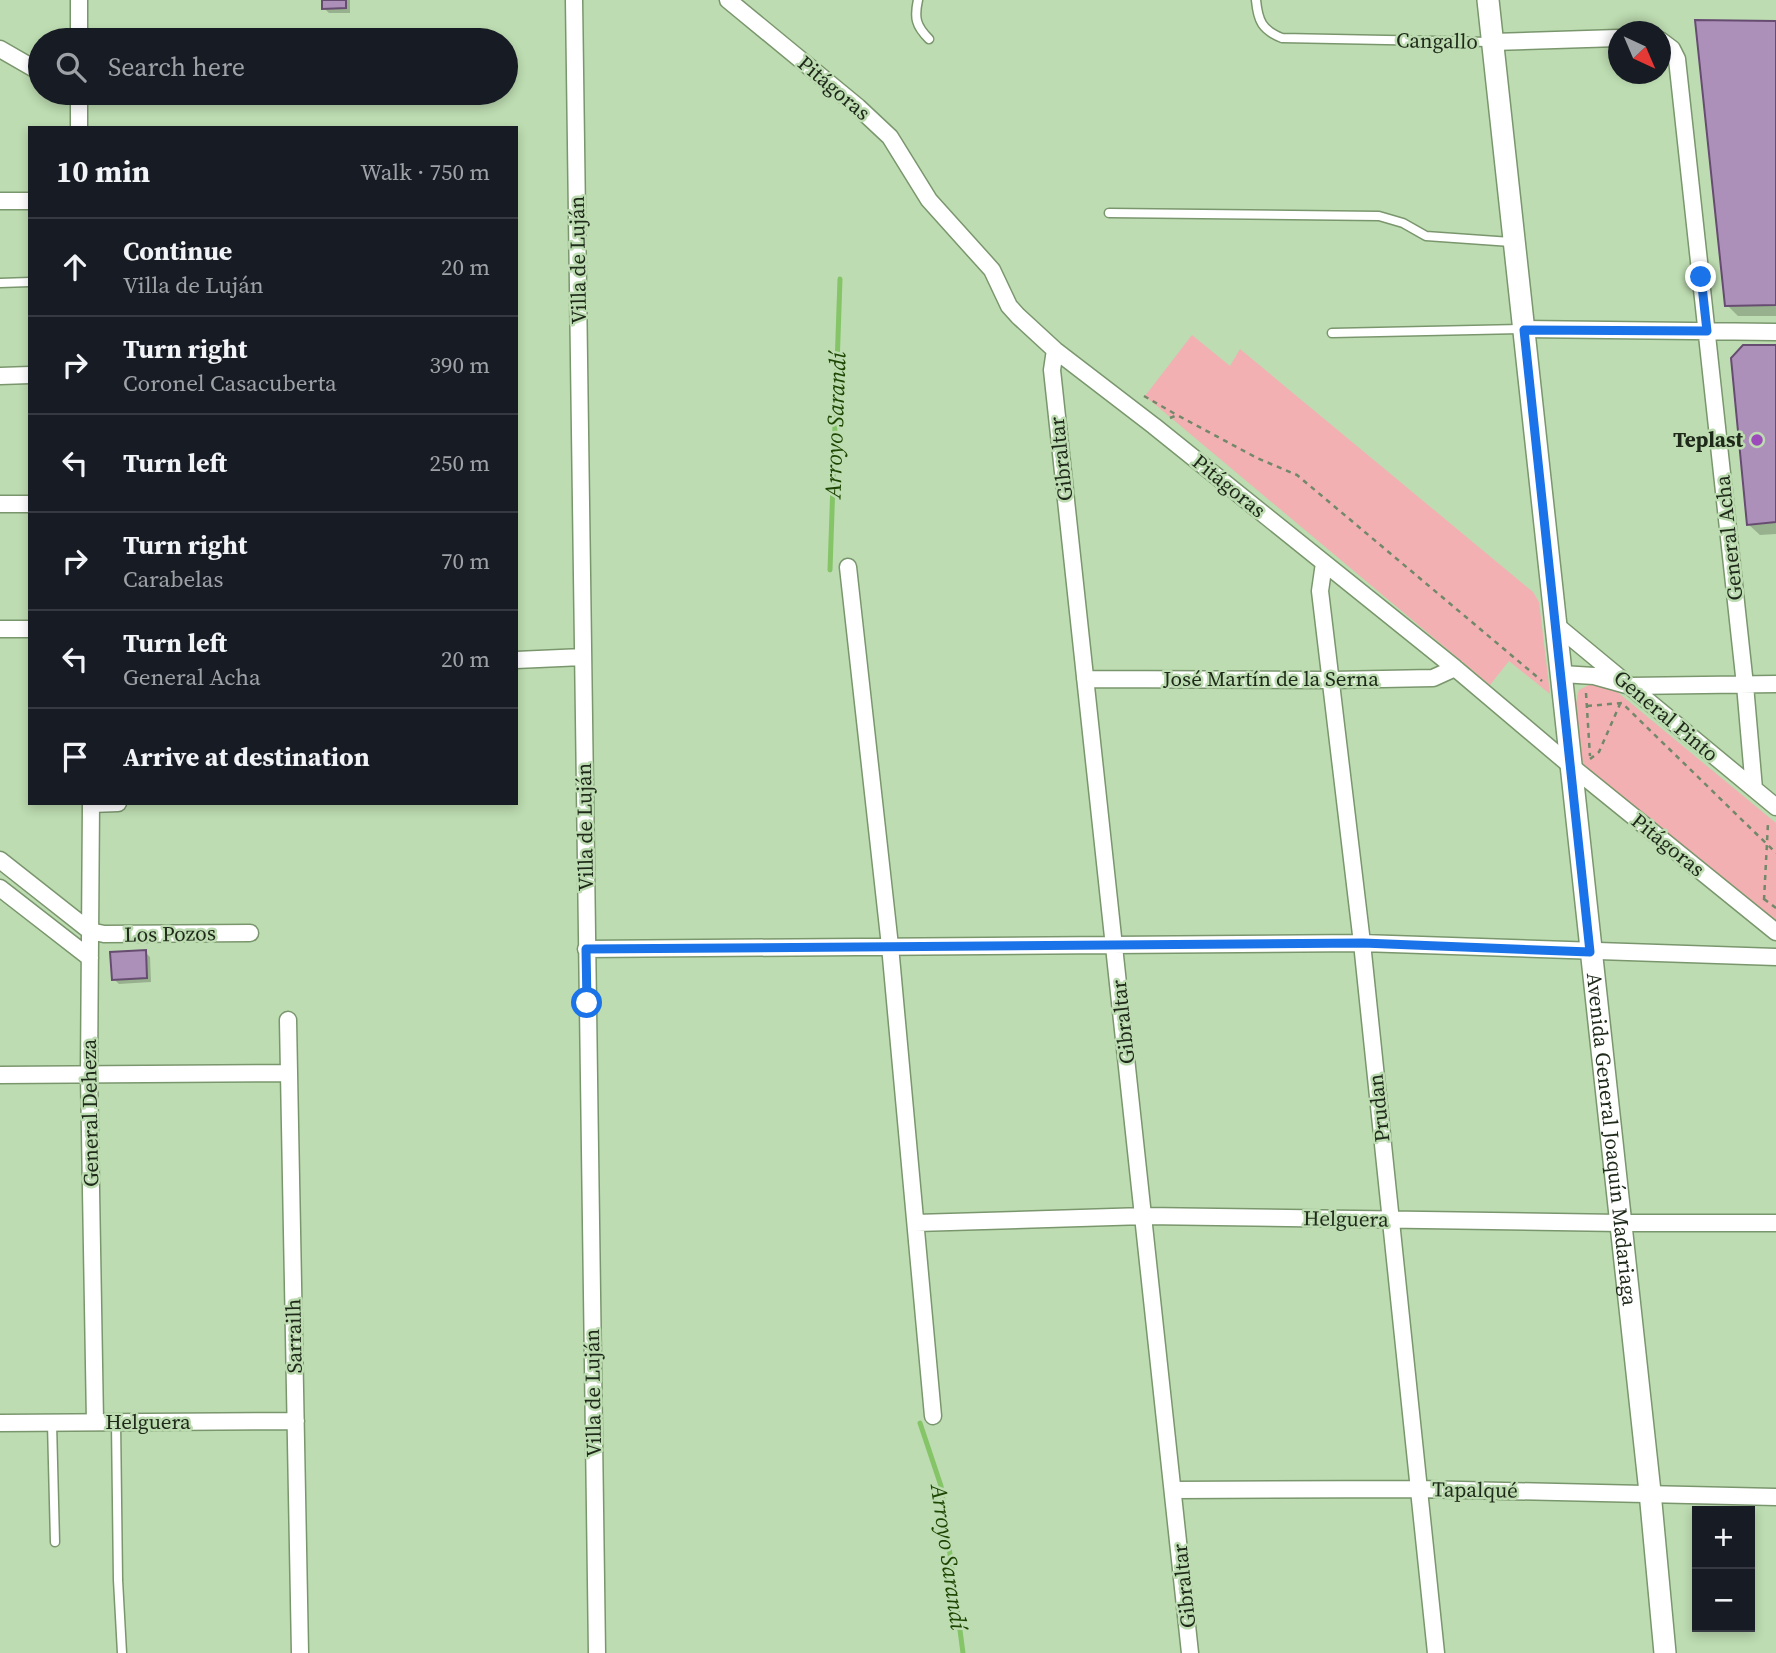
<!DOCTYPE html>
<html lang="en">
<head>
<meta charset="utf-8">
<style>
	body { margin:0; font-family:"Source Serif 4",serif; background:#242831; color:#f1f3f6 }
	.controls { position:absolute; right:21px; bottom:21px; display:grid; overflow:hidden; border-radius:0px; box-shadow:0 4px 10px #0003 }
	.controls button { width:63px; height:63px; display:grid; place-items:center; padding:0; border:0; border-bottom:2px solid #363941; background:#171b24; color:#f1f3f6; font:35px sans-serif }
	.compass { position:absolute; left:1608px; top:21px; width:63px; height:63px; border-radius:50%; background:#171b24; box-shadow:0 4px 10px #0003; rotate:136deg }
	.stop { position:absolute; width:21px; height:21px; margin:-16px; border:5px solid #1a73e8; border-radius:50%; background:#fff }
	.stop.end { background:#1a73e8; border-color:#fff; box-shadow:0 2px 7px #0008 }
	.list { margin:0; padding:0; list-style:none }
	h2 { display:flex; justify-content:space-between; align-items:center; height:91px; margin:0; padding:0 28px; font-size:30px }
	h2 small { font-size:23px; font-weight:400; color:#9ea1a6 }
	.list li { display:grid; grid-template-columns:46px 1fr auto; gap:21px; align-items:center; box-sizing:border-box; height:98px; padding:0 28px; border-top:2px solid #363941 }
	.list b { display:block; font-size:26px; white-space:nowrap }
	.list p { margin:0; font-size:23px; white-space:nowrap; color:#9ea1a6 }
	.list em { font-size:23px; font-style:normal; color:#9ea1a6 }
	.icon { flex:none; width:38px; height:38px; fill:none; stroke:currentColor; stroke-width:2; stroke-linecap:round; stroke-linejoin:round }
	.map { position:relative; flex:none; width:1776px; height:1653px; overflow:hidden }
	.search { position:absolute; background:#171b24; box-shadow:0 4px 10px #0003; left:28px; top:28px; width:490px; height:77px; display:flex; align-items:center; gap:18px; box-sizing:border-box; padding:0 24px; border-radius:38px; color:#9ea1a6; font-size:26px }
	.panel { position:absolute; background:#171b24; box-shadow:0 4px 10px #0003; left:28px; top:126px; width:490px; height:679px; border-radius:0px }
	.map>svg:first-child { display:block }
</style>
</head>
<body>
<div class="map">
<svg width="1776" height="1653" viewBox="0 0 1776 1653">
	<rect width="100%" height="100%" fill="#bddcb1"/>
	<!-- green -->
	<path fill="#f2b0b2" d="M1192,335l38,31 10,-17 293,243 6,10 11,92 -41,-33 -19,24 -345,-289z
		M1602,684l13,6 161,133v98l-191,-154c-11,-17 -12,-59 -6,-77l10,-5z"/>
	<!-- shadow -->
	<path fill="#0003" d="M324,0h26v13h-21l-5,-5z
		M1776,22v294h-38l-11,-11z
		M1776,347v187l-16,1 -12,-11z
		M145,952l5,5 1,25 -32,2 -5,-5z"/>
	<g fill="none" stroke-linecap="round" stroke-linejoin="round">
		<!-- stream -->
		<path stroke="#85c568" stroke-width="5" d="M830,570l10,-291
			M920,1423l21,63 22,167"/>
	</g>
	<!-- building -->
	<path fill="#ad90b9" stroke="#674c71" stroke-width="2" d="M322,0h24v8l-24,1z
		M1695,20l81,1v284l-51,1z
		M1743,345h33v177l-29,3 -16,-167z
		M146,950l1,28 -35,2 -2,-28z"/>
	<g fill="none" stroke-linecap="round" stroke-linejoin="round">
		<defs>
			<path id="lane" d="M918,0c-4,18 -2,26 11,39
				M1256,0c2,21 6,30 26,38l208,4
				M1109,213l270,3 24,7 23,13 85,6
				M0,283l30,-1
				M1332,333l189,-4
				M116,1422l2,158 4,73
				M52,1423l3,119"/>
			<path id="street" d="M574,0l23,1653
				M728,0l130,107 32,30 39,63 63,70 17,36 9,10 37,34 99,76 301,242 116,98 205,166
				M79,40v-40
				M1660,40l12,9 5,10 68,626 9,104
				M1493,42l125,-4
				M0,49l40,23
				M79,93v35
				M0,201h30
				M1524,329l252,3
				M1055,350l-3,20 138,1283
				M0,376l30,-1
				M0,504h30
				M1324,563l-4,28 42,352 74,710
				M848,567l42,379 43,470
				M1556,625l220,182
				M0,629h30
				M516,660l67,-3
				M1562,674l32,2 36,10 146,-2
				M1085,679l247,1 101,-2 22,-10
				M91,803l-2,271 6,348
				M91,804l27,-1
				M0,860l90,71 14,3 146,-1
				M0,888l90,70
				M586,949l776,-6 414,14
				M288,1020l12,633
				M0,1075l289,-2
				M916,1223l229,-7 475,7h156
				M0,1423l296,-2
				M1174,1490l244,-1 358,8"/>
			<g id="secondary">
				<path id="s1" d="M1488,0l162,1492 15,161"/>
			</g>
		</defs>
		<!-- lane casing -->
		<use href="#lane" stroke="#7a966d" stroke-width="11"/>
		<!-- street casing -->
		<use href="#street" stroke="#7a966d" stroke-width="19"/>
		<!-- secondary casing -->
		<use href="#secondary" stroke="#7a966d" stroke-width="24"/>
		<!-- path -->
		<path stroke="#72886a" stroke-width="2.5" stroke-dasharray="5 5" stroke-linecap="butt" d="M1144,396l33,19
			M1170,418l7,-3 80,43 40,17 245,206
			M1586,693l4,63
			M1587,706l35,-3 154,150
			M1590,759l9,-7 21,-48
			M1764,899l12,9
			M1764,900l4,-77"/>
		<!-- lane -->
		<use href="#lane" stroke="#fff" stroke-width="8"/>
		<!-- street -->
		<use href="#street" stroke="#fff" stroke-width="16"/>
		<!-- secondary -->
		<use href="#secondary" stroke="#fff" stroke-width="21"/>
	</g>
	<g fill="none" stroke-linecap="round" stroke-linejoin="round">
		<!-- route -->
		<path stroke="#1a73e8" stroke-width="9" d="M587,1003l-1,-54 777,-6 227,9 -66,-622 183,1 -6,-54"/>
	</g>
	<!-- markers -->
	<circle fill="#9d4bba" stroke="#bddcb1" stroke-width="2.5" cx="1757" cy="440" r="7"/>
	<g text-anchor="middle" stroke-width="5" stroke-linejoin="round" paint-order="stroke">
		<!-- street labels -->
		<g font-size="21" fill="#1e2919" stroke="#bddcb1">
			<text transform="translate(1437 41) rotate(1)" y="7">Cangallo</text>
			<text transform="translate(834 88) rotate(40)" y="7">Pitágoras</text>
			<text transform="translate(578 260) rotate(-91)" y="7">Villa de Luján</text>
			<text transform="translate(1061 459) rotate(-96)" y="7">Gibraltar</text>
			<text transform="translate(1229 486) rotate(39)" y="7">Pitágoras</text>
			<text transform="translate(1729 538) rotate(-96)" y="7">General Acha</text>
			<text x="1271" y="686">José Martín de la Serna</text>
			<text transform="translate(1666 716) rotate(40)" y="7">General Pinto</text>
			<text transform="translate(585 827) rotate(-91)" y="7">Villa de Luján</text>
			<text transform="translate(1668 845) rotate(39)" y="7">Pitágoras</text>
			<text transform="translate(170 934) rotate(-1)" y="7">Los Pozos</text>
			<text transform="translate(1123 1022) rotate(-96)" y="7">Gibraltar</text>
			<text transform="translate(1379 1108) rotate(-96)" y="7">Prudan</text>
			<text transform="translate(90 1113) rotate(-91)" y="7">General Deheza</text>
			<text dy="7" stroke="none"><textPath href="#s1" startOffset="1146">Avenida General Joaquín Madariaga</textPath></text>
			<text transform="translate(1346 1219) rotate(1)" y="7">Helguera</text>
			<text transform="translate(294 1336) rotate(-91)" y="7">Sarrailh</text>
			<text transform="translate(593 1393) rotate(-91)" y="7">Villa de Luján</text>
			<text x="148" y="1429">Helguera</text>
			<text transform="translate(1475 1490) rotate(1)" y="7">Tapalqué</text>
			<text transform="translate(1184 1586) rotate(-96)" y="7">Gibraltar</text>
		</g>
		<!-- poi labels -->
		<g font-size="21" font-weight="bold" fill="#1e2919" stroke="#bddcb1" text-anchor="end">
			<text x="1743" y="447">Teplast</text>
		</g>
		<!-- water labels -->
		<g font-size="23" font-style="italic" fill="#1d4602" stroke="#bddcb1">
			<text transform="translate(835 425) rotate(-88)" y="8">Arroyo Sarandí</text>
			<text transform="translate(949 1557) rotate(82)" y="8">Arroyo Sarandí</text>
		</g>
	</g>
</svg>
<div class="controls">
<button>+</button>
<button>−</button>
</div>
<svg class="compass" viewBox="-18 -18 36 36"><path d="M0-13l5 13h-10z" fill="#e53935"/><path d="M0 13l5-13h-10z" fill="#9ea1a6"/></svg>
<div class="stop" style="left:587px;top:1003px"></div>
<div class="stop end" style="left:1701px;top:277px"></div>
<div class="search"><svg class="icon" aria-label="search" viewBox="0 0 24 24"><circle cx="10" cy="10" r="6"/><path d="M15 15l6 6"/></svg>Search here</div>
<section class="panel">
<h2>10 min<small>Walk · 750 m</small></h2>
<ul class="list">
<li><svg class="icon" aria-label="ahead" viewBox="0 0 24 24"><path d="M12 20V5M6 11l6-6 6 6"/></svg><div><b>Continue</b><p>Villa de Luján</p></div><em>20 m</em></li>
<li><svg class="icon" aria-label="right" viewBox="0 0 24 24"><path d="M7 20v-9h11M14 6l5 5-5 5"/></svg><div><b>Turn right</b><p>Coronel Casacuberta</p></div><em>390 m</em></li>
<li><svg class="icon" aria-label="left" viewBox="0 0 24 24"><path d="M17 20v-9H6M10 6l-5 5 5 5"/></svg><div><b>Turn left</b></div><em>250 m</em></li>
<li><svg class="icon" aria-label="right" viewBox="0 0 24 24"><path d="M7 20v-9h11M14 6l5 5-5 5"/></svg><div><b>Turn right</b><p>Carabelas</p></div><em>70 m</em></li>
<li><svg class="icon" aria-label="left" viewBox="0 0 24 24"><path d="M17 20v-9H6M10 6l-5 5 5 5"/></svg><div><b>Turn left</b><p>General Acha</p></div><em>20 m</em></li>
<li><svg class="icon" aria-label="arrive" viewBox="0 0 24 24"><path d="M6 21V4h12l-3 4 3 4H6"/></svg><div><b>Arrive at destination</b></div></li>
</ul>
</section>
</div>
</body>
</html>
